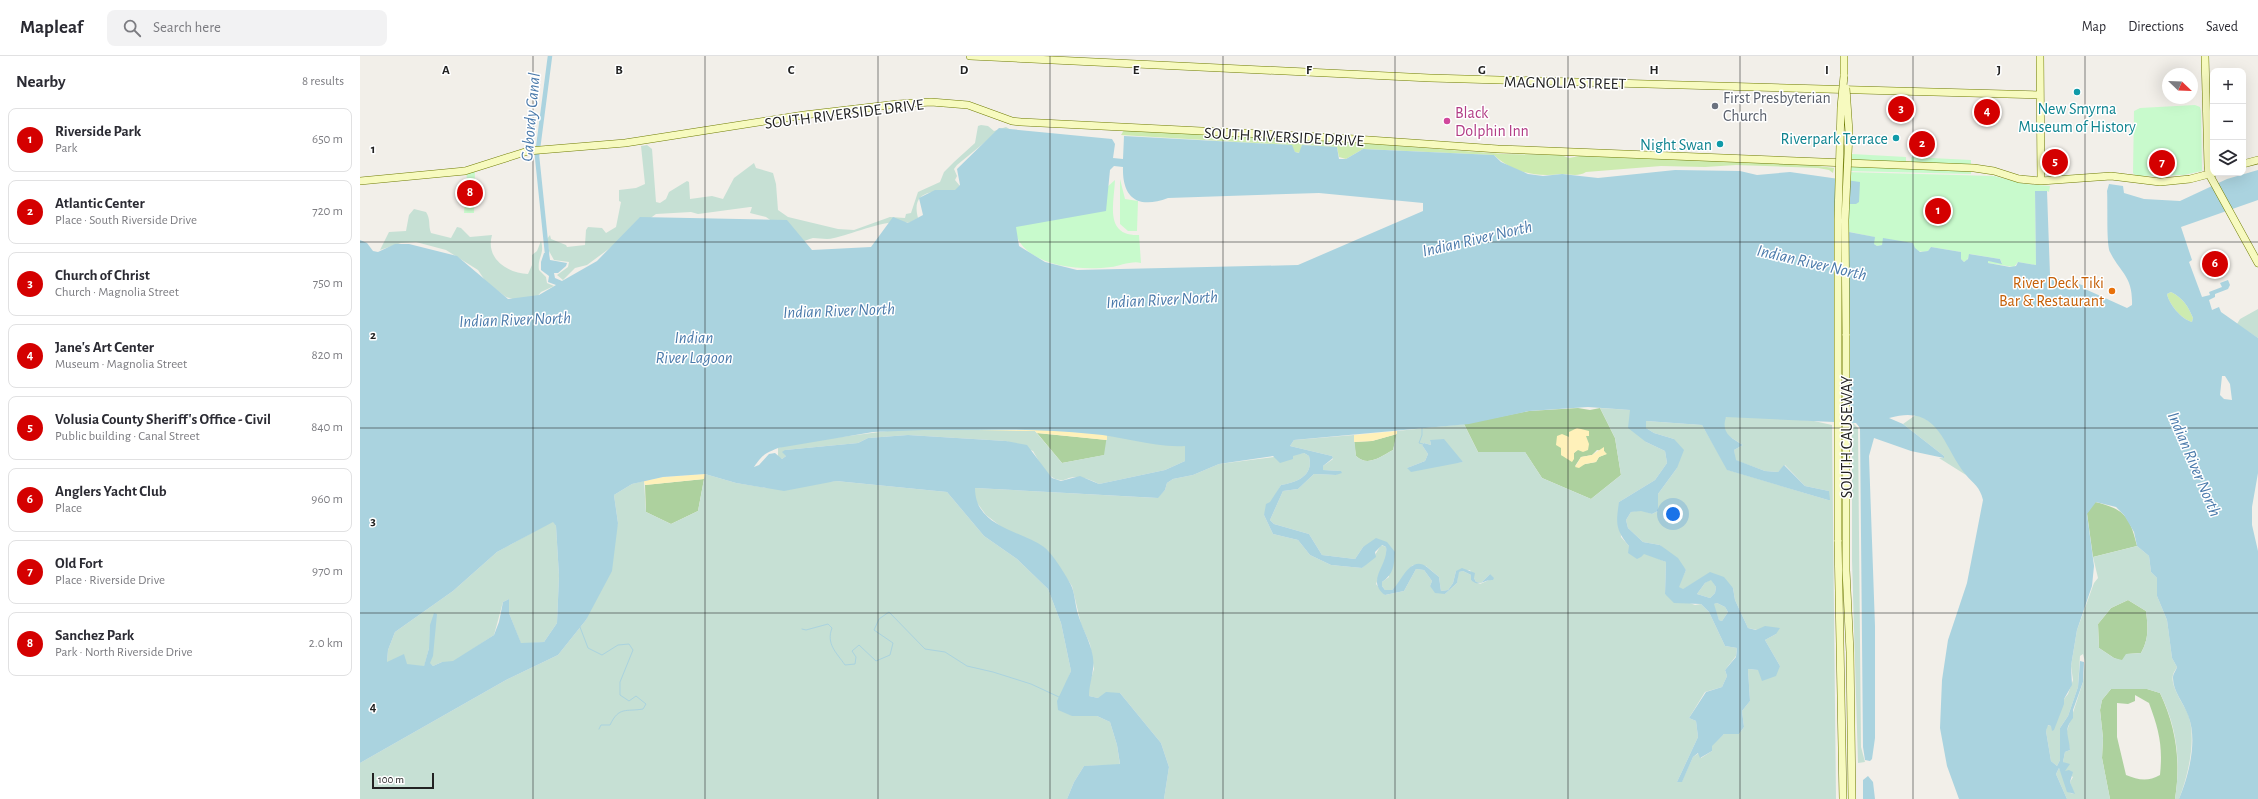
<!DOCTYPE html>
<html lang="en">
<head>
<meta charset="utf-8">
<style>
	body { margin:0; font-family:"Alegreya Sans",sans-serif; background:#f2f2f3; color:#2b2b33 }
	.controls { position:absolute; right:12px; top:12px; display:grid; overflow:hidden; border-radius:8px; box-shadow:0 4px 16px #0002 }
	.controls button { width:36px; height:36px; display:grid; place-items:center; padding:0; border:0; border-bottom:1px solid #e1e1e2; background:#fff; color:#2b2b33; font:20px sans-serif }
	.compass { position:absolute; left:1802px; top:12px; width:36px; height:36px; border-radius:50%; background:#fff; box-shadow:0 4px 16px #0002; rotate:113deg }
	.scale { position:absolute; left:12px; bottom:10px; width:62px; box-sizing:border-box; padding-left:4px; border:2px solid #222; border-top:0; font-size:11px; line-height:14px; white-space:nowrap; color:#222; -webkit-text-stroke:3px #fff; paint-order:stroke }
	.you { position:absolute; left:1313px; top:458px; width:14px; height:14px; margin:-10px; border:3px solid #fff; border-radius:50%; background:#1a73e8; box-shadow:0 0 0 6px #1a73e833 }
	.badge { display:grid; place-items:center; width:26px; height:26px; border-radius:50%; background:#d40000; color:#fff; font-size:13px; font-weight:700 }
	.pin { position:absolute; translate:-50% -50%; border:2px solid #fff; box-shadow:0 1px 4px #0006 }
	.list { margin:0; padding:0; list-style:none }
	h2 { display:flex; justify-content:space-between; align-items:center; height:52px; margin:0; padding:0 16px; font-size:17px }
	h2 small { font-size:13px; font-weight:400; color:#7c7c81 }
	.list li { display:grid; grid-template-columns:26px 1fr auto; gap:12px; align-items:center; box-sizing:border-box; height:64px; margin:0 8px 8px; padding:0 8px; border:1px solid #e1e1e2; border-radius:8px }
	.list b { display:block; font-size:15px; white-space:nowrap }
	.list p { margin:0; font-size:13px; white-space:nowrap; color:#7c7c81 }
	.list em { font-size:13px; font-style:normal; color:#7c7c81 }
	.icon { flex:none; width:22px; height:22px; fill:none; stroke:currentColor; stroke-width:2; stroke-linecap:round; stroke-linejoin:round }
	.map { position:relative; flex:none; width:1898px; height:743px; overflow:hidden }
	header { display:flex; align-items:center; gap:24px; box-sizing:border-box; height:56px; padding:0 20px; background:#fff; border-bottom:1px solid #e1e1e2 }
	header strong { font-size:19px }
	nav { display:flex; gap:22px; margin-inline-start:auto; font-size:14px }
	.search { width:280px; height:36px; background:#f2f2f3; display:flex; align-items:center; gap:10px; box-sizing:border-box; padding:0 14px; border-radius:8px; color:#7c7c81; font-size:15px }
	main { display:flex }
	aside { flex:1; background:#fff }
	.map>svg:first-child { display:block }
</style>
</head>
<body>
<header>
<strong>Mapleaf</strong>
<div class="search"><svg class="icon" aria-label="search" viewBox="0 0 24 24"><circle cx="10" cy="10" r="6"/><path d="M15 15l6 6"/></svg>Search here</div>
<nav><a>Map</a><a>Directions</a><a>Saved</a></nav>
</header>
<main>
<aside>
<h2>Nearby<small>8 results</small></h2>
<ul class="list">
<li><span class="badge">1</span><div><b>Riverside Park</b><p>Park</p></div><em>650 m</em></li>
<li><span class="badge">2</span><div><b>Atlantic Center</b><p>Place · South Riverside Drive</p></div><em>720 m</em></li>
<li><span class="badge">3</span><div><b>Church of Christ</b><p>Church · Magnolia Street</p></div><em>750 m</em></li>
<li><span class="badge">4</span><div><b>Jane's Art Center</b><p>Museum · Magnolia Street</p></div><em>820 m</em></li>
<li><span class="badge">5</span><div><b>Volusia County Sheriff's Office - Civil</b><p>Public building · Canal Street</p></div><em>840 m</em></li>
<li><span class="badge">6</span><div><b>Anglers Yacht Club</b><p>Place</p></div><em>960 m</em></li>
<li><span class="badge">7</span><div><b>Old Fort</b><p>Place · Riverside Drive</p></div><em>970 m</em></li>
<li><span class="badge">8</span><div><b>Sanchez Park</b><p>Park · North Riverside Drive</p></div><em>2.0 km</em></li>
</ul>
</aside>
<div class="map">
<svg width="1898" height="743" viewBox="0 0 1898 743">
	<rect width="100%" height="100%" fill="#f2efe9"/>
	<!-- grass -->
	<path fill="#cdebb0" d="M764,74l207,11 173,13 57,1 8,3 11,-2 126,3 24,3 74,2 30,4 -1,5 -4,-3 -11,-2 -82,-3 -31,2 -44,-1 -75,6c-8,5 -16,2 -25,2 -25,3 -48,-1 -67,-19l-131,-6 -17,10 -7,-2 -2,-10 -35,-2 -2,8 -5,-1 -4,-7 -170,-10z
		M1811,236c12,6 17,14 22,26l-1,4c-11,-3 -23,-18 -25,-28z"/>
	<!-- forest -->
	<path fill="#add19e" fill-rule="evenodd" d="M1218,352l12,2 10,-2 15,30 6,37 -30,24 -49,-21 -17,-26h-47l-14,-28 65,-13zM1226,380v4l-12,13v6l-13,-4v-7l5,-11zM1237,394l7,1 2,3 -7,3 -3,5 -21,4 6,-9 11,-2z
		M677,377l70,7 -2,15 -43,8z
		M1037,378l-4,16c-13,7 -25,17 -37,6l-2,-14 18,-1z
		M344,423l-6,32 -27,13 -25,-12 -1,-27z
		M1735,446c30,7 35,15 42,44l-44,11 -6,-44z
		M1768,544l18,11c2,16 3,28 -5,42l-14,1 -5,7 -8,-3 -15,-10 -1,-24 13,-16z
		M1751,633h36l13,4c16,34 21,68 15,106h-65l-8,-41 1,-20 -3,-28 2,-10zM1775,639l14,8c10,27 14,43 11,72 -12,7 -22,5 -34,0l-9,-38v-34l11,1 7,-3z"/>
	<!-- wetland -->
	<path fill="#c6e0d4" fill-rule="evenodd" d="M621,69l7,1 6,5 12,-4 5,3 -21,8 -33,27 -3,4 3,7 -2,4 5,6 -3,4c-20,2 -47,-2 -39,28l-9,5c-18,-6 -56,11 -75,15 -7,2 -14,0 -21,0 -5,1 -7,3 -12,4l-35,-25 -16,-4 2,-6h-2l-52,7 -7,-2 -35,2 -69,51 -12,3 -12,12 -6,-5 11,-8 1,-5 -15,-2 -5,-9 -2,-12 3,-4 1,4 15,6 1,2 18,-2 1,-15 2,-3 14,1 4,5 10,-6 5,-25 -2,-1v-11l17,-2 9,-4 -4,-38 6,-1 5,4 4,53 4,1 6,-4 3,-7 18,-11 2,1 1,17 22,-3 11,3 11,-21 20,-15 2,5 17,5 3,11 2,26 10,7 50,12 16,1 36,-13 15,1 1,-4 5,-1 7,-21 22,-10 4,-10 10,-10 21,-19 3,-17z
		M54,153l12,3c5,8 2,13 5,21l20,5 6,-11 4,1 9,9 22,-2c-7,24 16,38 36,39l4,-9v-10l5,-4 4,-10c4,14 -4,16 -2,29l7,7 1,6 7,3 -13,6 -5,6 -23,1 -7,-2 -20,-15 -8,-12 -32,-20 -30,-8 -15,1 -21,7 9,-18 17,-1 3,-16z
		M1898,253v29l-21,-14 3,-5z
		M1240,352l31,2 15,32 19,9 2,12 -12,17 -36,22 2,35 8,9 37,16 -1,32 30,11 6,-1 8,8 16,34 12,2 -1,8 -11,14 2,6 -5,11 -17,5 -16,26 7,3 2,16 -21,45 5,-1 11,-24 6,-4 2,5 11,-7 -1,-5 13,-12h15l5,-7 -2,-16 8,-10 -2,-32 10,1 22,-4 -15,-26 11,-6 -28,-6 -13,-28 -2,-12 -23,-15 -28,17 -4,-3 8,-17 -26,-25 -17,-3 -15,-14 -2,-8 5,-8 10,-2 11,4 6,-3v-17l19,-26 -3,-29 -20,-6 -8,-5v-7l56,4 26,45 100,30 1,-9 -24,-5 -20,-21 -7,7 -13,-1 -30,-11 -1,-10 9,-5 -16,-10 -7,-14 11,-7 83,7 18,4 4,374h-672l5,-32 -8,-24 -41,-50 -22,5 -9,-2v-11l5,-16 -4,-25 -9,-20 -9,-38 -27,-38 -42,-20 -17,-13 -11,-15v-12l182,10 8,-8 2,-7 6,-4 20,-4 26,-11 85,-11 5,3c5,20 -12,26 -28,29l-17,30 9,19 25,6 12,15 21,10 31,3 13,-13 6,-10 5,2 1,8 -11,29 9,11 19,-4 12,-22 8,1 8,11 -2,5 15,8 12,-11 1,-11 5,-1 8,4v5l9,4 9,-4 1,-6 -9,9 -5,-1 -6,-12 -14,1 -3,12 -5,7 -7,1 -2,-14 -13,-11 -13,-1c-9,8 -12,19 -21,25h-7l-3,-4v-4l7,-5 -2,-35 -24,5 -8,12 -33,-4 -13,-21 -35,-10 -4,-4 13,-29 15,-2 16,-15 22,1 5,-4 -18,-1v-4l10,-7 -1,-3 -42,-10 4,-6 60,-5 2,21c12,11 24,1 37,-6l4,-19 67,-7 14,28h47l17,26 49,21 30,-24 -6,-37zM1070,384l33,22 -56,6 18,-7 3,-7 -6,-9 2,-2 7,2z
		M1557,358l17,10 17,24 15,27 -27,-17h4l1,-2 -41,-32z
		M1492,366l6,6 3,319 4,15 -7,1 -6,-202z
		M616,373l59,2 27,32 42,-8 3,-20 78,11v15l-20,9 -66,14c-9,-5 -21,-9 -30,-6 -3,1 -6,3 -9,2 -13,-1 -21,-19 -27,-29l-27,-10 -98,-6 -40,3 -10,5 -73,7 1,6 -4,3 -4,-2v-9l16,-5 101,-13z
		M345,418l31,9 31,5 69,-7 111,11 37,44 33,23 31,30 13,34 10,48 -6,15 7,30h25l13,6 7,23 3,20 -36,1 -10,16 -7,17h-707v-36l146,-83 52,-25 28,-35 32,-97 -4,-28 18,-11 12,-3 2,31 25,12 27,-13z
		M193,465l3,5 3,50 -2,47 -13,19 -23,2 -12,-31v-14l-6,3 -9,33 -41,27h-11l-9,4 -4,-3 1,-38 -1,23 -5,19 -37,-5 1,-12 7,-18 58,-41 44,-39z
		M1777,490l12,10 2,16 6,6v18l10,24 5,38 5,9c-1,3 -3,4 -4,8 -3,11 11,30 15,39 9,25 0,62 -9,85h-4c6,-38 2,-72 -15,-106l-13,-4h-36l-9,11 -2,10 3,28 -1,20 8,41h-43l-11,-25 3,-6 11,25 4,1 -4,-12 3,-5 -9,-6 3,-5 -4,-4 2,-10 5,-2 -4,-16 17,-52 2,-20 -2,-8 -3,2 -2,31 -10,29 -8,12v32l-3,6 -6,-5 -5,-30 1,-6 4,1 13,-27 4,-5 5,-14 -2,-14 6,-36 17,-47 4,-5 -5,-21zM1768,544l18,11c2,16 3,28 -5,42l-15,1 -4,6 -8,-2 -15,-10 -1,-24 13,-16z
		M1351,523l5,8 -1,6 -5,5 -13,-4 8,-11z
		M1357,547l8,4 3,5 -6,9 -3,-1 -6,-16z"/>
	<!-- sand -->
	<path fill="#fff1ba" d="M1217,372l12,3v5h-3l3,8 -1,6 -5,2 -5,-2 -4,3v6l-2,3 -11,-7v-7l-5,-3 1,-9 5,-2 7,3v-5z
		M618,374h70l59,5v5l-70,-7 -2,-2z
		M1037,375v3l-25,7 -18,1v-7z
		M1244,391v4l3,3 -8,3 -3,5 -11,2 -6,4 -4,-1 6,-10 11,-2z
		M345,418l-1,5 -59,6 -1,-4 19,-4z"/>
	<!-- park -->
	<path fill="#c8facc" d="M1835,49l5,2 1,4 1,60 -18,4 -48,1 -3,-3 1,-62 6,-3z
		M1492,98l54,3v7l-54,-3z
		M1551,101l60,3v6l-60,-2z
		M1491,109l120,5v4l-120,-3z
		M115,114l-1,43h-10l3,-40z
		M1484,116l150,4 31,8 25,2 -1,6 -2,-1h-12l1,74 -18,-3 -4,5 -26,-4v-2l14,2 -2,-4 -30,-5 -3,6 -3,2 -3,-3v-7l-30,-5 -3,4c-7,2 -15,0 -15,-8l-29,-4 -2,6 -5,1 -3,-2v-7l-34,-7z
		M760,123l5,20 13,2 -1,30h-9l-8,-7z
		M755,124c-1,24 -11,56 24,55l2,28c-8,-3 -22,3 -30,4 -32,4 -90,0 -97,-40l92,-39z"/>
	<!-- water -->
	<path fill="#aad3df" fill-rule="evenodd" d="M639,72l113,11 3,5 -2,14 10,1 1,-23 168,9 3,7 4,1 3,-8 35,2 2,12h7l17,-10 131,6 7,7 27,12 15,2 19,-2 36,4 77,-8 65,1 17,4 33,-3 70,10 -1,20 -3,2h-7v28l26,5 -1,7 3,2 5,-1 1,-7 30,5 2,5 5,4 8,-1 3,-4 30,5v7l3,3 4,-3 1,-5 31,5 2,5 -14,-3v2l22,4 6,-1 2,-4 18,3 -1,-74h12l3,84 29,14v-5l6,2v3l42,19 5,-3c1,-29 -11,-31 -22,-53 -4,-8 -2,-50 -3,-61l2,-7 14,2 1,7 20,6 36,2 47,-22 31,-9v30l-77,27 11,33 -3,2 13,35 8,-2 -1,-3 13,-5 -2,-4 8,-3 2,5 -2,4 -13,5v3l-6,3 3,10 7,-3 2,5 37,26v135l-6,34v18l6,26v248h-79c10,-24 19,-59 9,-84 -5,-13 -15,-24 -15,-37 0,-5 3,-7 4,-11l-5,-9 -5,-38 -10,-24v-18l-6,-6 -2,-16 -12,-10 -3,-14 -10,-17 -8,-8 -20,-5 -9,12 7,52 -2,20 -15,44 -6,36 1,19 -8,14v5l-10,26 -2,1 -1,-5 -3,-1 -2,6 5,30 6,5 3,-6v-32l8,-12 10,-29 2,-26 4,1 -1,20 -10,28v8c-10,13 -4,17 -3,32l-5,2 -2,10 7,2 -5,7 4,-1 4,2 -3,10 5,12 -8,-2 -8,-24 -3,6 11,25h-108l-12,-33 -7,-38 2,-48 6,-40 19,-57 16,-83c-3,-13 -9,-16 -17,-25 -24,-29 -26,-72 -77,-57l14,6 41,32v2l-33,-7 -37,-13 -5,18 6,170v112l-3,21 -2,2 -5,-1 -2,-13 -3,-319 -4,-5 -130,-6c-5,16 4,20 17,28l-9,5 2,10 29,11 13,1 6,-7 21,21 24,5 1,9h-2l-101,-30 -25,-45 -56,-4v7l8,5 20,6 10,11 -7,18 -19,26v17l-6,3 -11,-3 -10,1 -5,8 2,8 15,14 17,3 18,13 8,12 -7,17 4,2 27,-17 14,5 9,11 2,12 13,28 8,2 9,-4 15,2 -4,6 -11,6 15,26 -4,10 -14,5 -4,-11 -10,-1 2,32 -8,10 2,16 -5,7h-15l-12,12v5l-12,7 -2,-5 -5,4 -11,25h-5l21,-45 -2,-16 -7,-3 17,-26 16,-5 5,-11 -2,-6 11,-13 1,-9 -12,-2 -16,-34 -8,-8 -27,-1 -9,-9 1,-32 -22,-8 -3,3 -4,2 -9,-6 1,-7c-14,-17 -13,-23 -10,-44l36,-22 12,-17 -2,-12 -19,-9 -18,-14 2,-18 -42,-3 -59,4 -60,13 -175,16 -4,6 42,10 1,2 -10,8v4l18,1 1,2 -6,2 -22,-1 -16,15 -15,2 -13,29 4,4 35,10 13,21 33,4 8,-12 13,-9 11,4 8,10c-1,13 -1,22 -13,30v4l3,4h7c9,-7 18,-36 35,-23 4,3 8,7 12,10l2,14 7,-1 5,-7 3,-12 6,-3 13,5 -1,5 2,4 5,1 9,-9 4,4 -1,2c-9,-1 -14,8 -22,0v-5l-8,-4 -4,1 -2,11 -12,11 -10,-1 -5,-7 2,-5 -8,-11 -8,-1 -12,22 -19,4c-20,-15 4,-30 1,-48l-4,-2 -7,7 1,5 -14,11 -31,-3 -21,-10 -12,-15 -25,-6 -9,-19 2,-11 4,-2 11,-17c16,-3 33,-9 28,-29l-5,-3 -11,3v3l-13,4 -7,-7 -54,8 -26,11 -20,4 -6,4 -2,7 -7,8 -183,-10c0,39 45,42 69,59 8,6 22,28 27,38 4,8 4,20 7,29 5,18 18,36 15,55 -1,10 -4,17 -4,27l9,2 8,-6 14,1 41,50 8,24 -5,32h-97l7,-17 10,-16 36,-2 -3,-19 -7,-23 -13,-6h-25l-14,-6 -1,-9 14,-30 -10,-48 -13,-34 -31,-30 -33,-23 -37,-44 -111,-11 -52,10 -48,-8 -31,-9 -42,3 -31,7 -18,11 4,28 -6,48 -26,49 -28,35 -52,25 -146,83v-523l7,3 6,8 5,1 17,-8h14l48,12 51,43 31,-4 17,-10 -8,-3 1,-6 -8,-6v-8l3,-9h5l1,7 17,3 -1,3 -8,7h-4l1,5 7,3 35,-20 43,-44 147,3 25,30 59,-3 22,-30 15,6 15,-8 -4,-17 16,-8h20l5,-5 -3,-16zM754,110l9,1c-1,32 16,42 45,31l151,-5 104,10v8l-125,54 -221,5 -32,-8 -26,-16 -3,-19 90,-16 4,-41zM1811,236c12,6 17,14 22,26l-1,4c-11,-3 -23,-18 -25,-28zM1862,320h3l5,8 2,16 -8,-1 -4,-4zM564,374c56,0 112,-2 168,4 30,2 62,14 93,12v15l-20,9 -66,14 -19,-8 -19,5 -9,-3 -25,-33 -21,-4 -98,-6 -40,3 -10,5 -73,7 -3,2 4,4 -4,3 -7,-6 -6,1 -10,11 -5,2c8,-11 9,-13 24,-19l95,-16zM193,466l3,4 3,50 -2,47 -13,19 -23,1 -12,-30v-14l-6,3 -4,20 -5,13 -41,26 -11,1 -9,4 -3,-3 3,-7 4,-42 -3,-1 -4,12 -1,23 -5,18 -17,-2 -3,-10 -17,8 1,-12 7,-18 58,-41 44,-39zM1351,524l5,7 -1,6 -5,5 -13,-4 8,-11zM1357,547l8,4 3,5 -6,9 -3,-1 -5,-16z
		M1084,383l19,23 -52,10 -4,-4 18,-7 3,-7 -6,-9 2,-2 7,2 -1,-5z
		M1508,720l5,6 2,17h-12v-19z"/>
	<g fill="none" stroke-linecap="round" stroke-linejoin="round">
		<!-- stream -->
		<path stroke="#aad3df" stroke-width="1" d="M1062,372v7l-3,8 4,1
			M220,571l8,21 14,7 16,-10 11,-1 4,6 -13,32v13l9,6 7,-5 10,8 -3,5c-17,3 -24,-3 -33,16h-9l-2,4
			M442,573l4,1 22,-6 4,4c-6,16 4,24 13,37l10,-1 1,-7 -4,-6 7,-6 17,16 14,-6 3,-12 -19,-13 5,-11 10,-7 36,37 20,3 22,14 26,6 38,12 28,13"/>
		<!-- canal -->
		<path stroke="#aad3df" stroke-width="4.5" d="M187,197l-10,-97 13,-100"/>
		<defs>
			<path id="secondary" d="M610,0l460,22 610,17
				M1484,0v20
				M1680,0l1,125
				M1845,0l3,110 1,8 49,89
				M1883,108l15,-4
				M0,125l105,-10 63,-20 97,-8 179,-28 94,-11 33,-2 37,3 44,16 9,1 319,16 158,11 476,19 20,3 25,8 22,2 70,-5 49,6 30,-3 23,-6
				M1486,278v236l4,82 2,147
				M1478,484l5,259"/>
		</defs>
		<!-- secondary casing -->
		<use href="#secondary" stroke="#707d05" stroke-width="8"/>
		<!-- secondary -->
		<use href="#secondary" stroke="#f7fabf" stroke-width="7"/>
		<defs>
			<path id="secondary-bridge" d="M1486,278l-1,-114 4,-88 -3,-44
				M1478,484v-321l3,-112 3,-31"/>
		</defs>
		<!-- secondary-bridge casing -->
		<use href="#secondary-bridge" stroke="#707d05" stroke-width="8" stroke-linecap="butt"/>
		<!-- secondary-bridge -->
		<use href="#secondary-bridge" stroke="#f7fabf" stroke-width="7"/>
	</g>
	<!-- grid -->
	<path fill="none" stroke="#222" stroke-width="1" stroke-opacity="0.55" d="M173,0v743M345,0v743M518,0v743M690,0v743M863,0v743M1035,0v743M1208,0v743M1380,0v743M1553,0v743M1725,0v743M0,186h1898M0,372h1898M0,557h1898"/>
	<!-- markers -->
	<g fill="#0f9aa8" stroke="#fff" stroke-width="1.5">
		<circle cx="1717" cy="36" r="4"/>
		<circle cx="1536" cy="82" r="4"/>
		<circle cx="1360" cy="88" r="4"/>
	</g>
	<circle fill="#6b7280" stroke="#fff" stroke-width="1.5" cx="1355" cy="50" r="4"/>
	<circle fill="#d1479c" stroke="#fff" stroke-width="1.5" cx="1087" cy="65" r="4"/>
	<circle fill="#e8710a" stroke="#fff" stroke-width="1.5" cx="1752" cy="235" r="4"/>
	<g text-anchor="middle" stroke-width="3" stroke-linejoin="round" paint-order="stroke">
		<!-- street labels -->
		<g font-size="16" fill="#222" stroke="#fff">
			<text transform="translate(1205 26) rotate(1)" y="6">MAGNOLIA STREET</text>
			<text transform="translate(484 57) rotate(-7)" y="6">SOUTH RIVERSIDE DRIVE</text>
			<text transform="translate(924 80) rotate(3)" y="6">SOUTH RIVERSIDE DRIVE</text>
			<text transform="translate(1486 381) rotate(-90)" y="6">SOUTH CAUSEWAY</text>
		</g>
		<!-- worship labels -->
		<g font-size="16" fill="#5b616d" stroke="#fff" text-anchor="start">
			<text x="1363" y="47">First Presbyterian<tspan x="1363" dy="18">Church</tspan></text>
		</g>
		<!-- culture labels -->
		<g font-size="16" fill="#0d838f" stroke="#fff" text-anchor="end">
			<text x="1717" y="58" text-anchor="middle">New Smyrna<tspan x="1717" dy="18">Museum of History</tspan></text>
			<text x="1528" y="88">Riverpark Terrace</text>
			<text x="1352" y="94">Night Swan</text>
		</g>
		<!-- hotel labels -->
		<g font-size="16" fill="#b23c85" stroke="#fff" text-anchor="start">
			<text x="1095" y="62">Black<tspan x="1095" dy="18">Dolphin Inn</tspan></text>
		</g>
		<!-- food labels -->
		<g font-size="16" fill="#c56008" stroke="#fff" text-anchor="end">
			<text x="1744" y="232">River Deck Tiki<tspan x="1744" dy="18">Bar &amp; Restaurant</tspan></text>
		</g>
		<!-- water labels -->
		<g font-size="17" font-style="italic" fill="#4a7aab" stroke="#fff">
			<text transform="translate(170 61) rotate(-85)" y="6">Gabordy Canal</text>
			<text transform="translate(1117 182) rotate(-13)" y="6">Indian River North</text>
			<text transform="translate(1452 206) rotate(13)" y="6">Indian River North</text>
			<text transform="translate(802 243) rotate(-3)" y="6">Indian River North</text>
			<text transform="translate(479 254) rotate(-2)" y="6">Indian River North</text>
			<text transform="translate(155 263) rotate(-2)" y="6">Indian River North</text>
			<text x="334" y="287">Indian<tspan x="334" dy="20">River Lagoon</tspan></text>
			<text transform="translate(1835 408) rotate(67)" y="6">Indian River North</text>
		</g>
	</g>
	<g font-size="13" text-anchor="middle" font-weight="bold" fill="#222" stroke="#fff" stroke-width="3" stroke-linejoin="round" paint-order="stroke">
		<text x="86" y="18">A</text>
		<text x="259" y="18">B</text>
		<text x="431" y="18">C</text>
		<text x="604" y="18">D</text>
		<text x="776" y="18">E</text>
		<text x="949" y="18">F</text>
		<text x="1122" y="18">G</text>
		<text x="1294" y="18">H</text>
		<text x="1467" y="18">I</text>
		<text x="1639" y="18">J</text>
		<text x="13" y="97">1</text>
		<text x="13" y="283">2</text>
		<text x="13" y="469">3</text>
		<text x="13" y="655">4</text>
	</g>
</svg>
<div class="controls">
<button>+</button>
<button>−</button>
<button><svg class="icon" aria-label="layers" viewBox="0 0 24 24"><path d="M12 4l9 5-9 5-9-5zM3 14l9 5 9-5"/></svg></button>
</div>
<svg class="compass" viewBox="-18 -18 36 36"><path d="M0-13l5 13h-10z" fill="#e53935"/><path d="M0 13l5-13h-10z" fill="#7c7c81"/></svg>
<div class="scale">100 m</div>
<div class="you"></div>
<div class="pin badge" style="left:1578px;top:155px">1</div>
<div class="pin badge" style="left:1562px;top:88px">2</div>
<div class="pin badge" style="left:1541px;top:53px">3</div>
<div class="pin badge" style="left:1627px;top:56px">4</div>
<div class="pin badge" style="left:1695px;top:106px">5</div>
<div class="pin badge" style="left:1855px;top:208px">6</div>
<div class="pin badge" style="left:1802px;top:107px">7</div>
<div class="pin badge" style="left:110px;top:137px">8</div>
</div>
</main>
</body>
</html>
